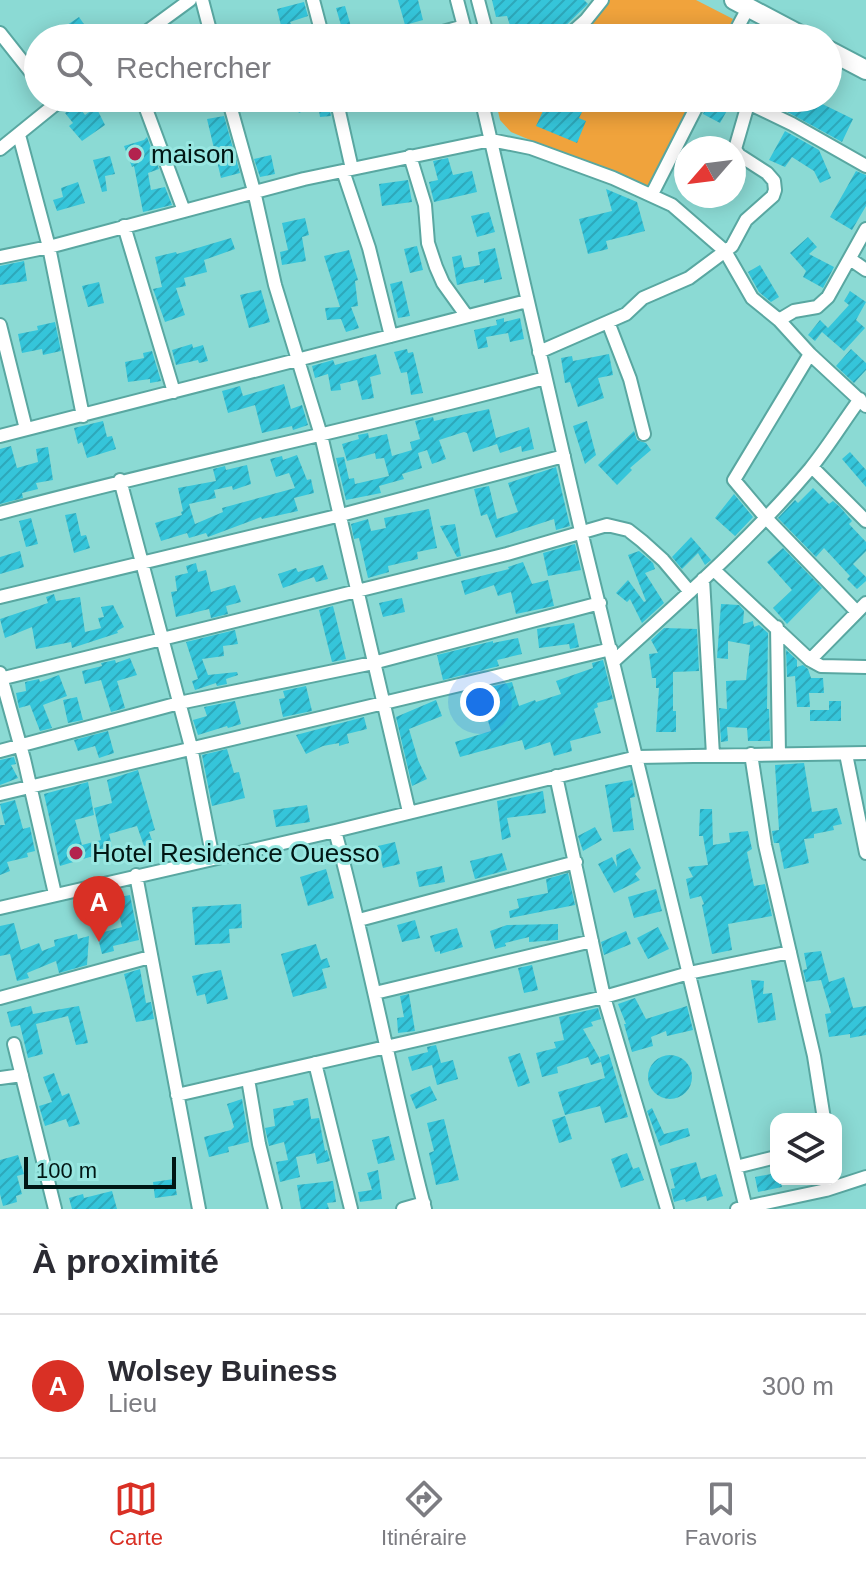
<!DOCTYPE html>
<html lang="fr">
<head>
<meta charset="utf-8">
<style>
	body { margin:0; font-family:Helvetica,sans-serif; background:#f2f2f3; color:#2b2b33 }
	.controls { position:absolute; right:24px; bottom:24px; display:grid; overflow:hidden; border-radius:16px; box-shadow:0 4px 20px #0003 }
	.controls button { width:72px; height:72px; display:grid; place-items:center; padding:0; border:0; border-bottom:2px solid #e1e1e2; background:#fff; color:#2b2b33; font:40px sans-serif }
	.compass { position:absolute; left:674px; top:136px; width:72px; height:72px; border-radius:50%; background:#fff; box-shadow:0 4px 20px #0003; rotate:242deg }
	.scale { position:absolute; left:24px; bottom:20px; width:152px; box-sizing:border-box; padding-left:8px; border:4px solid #001614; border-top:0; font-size:22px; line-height:28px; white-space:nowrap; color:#001614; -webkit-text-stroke:6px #98e7e1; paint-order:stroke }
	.you { position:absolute; left:480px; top:702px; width:28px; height:28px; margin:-20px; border:6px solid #fff; border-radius:50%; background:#1a73e8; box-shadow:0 0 0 12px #1a73e833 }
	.badge { display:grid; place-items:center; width:52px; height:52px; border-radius:50%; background:#d93025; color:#fff; font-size:26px; font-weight:700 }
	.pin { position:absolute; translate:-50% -66px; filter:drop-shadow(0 2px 4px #0008) }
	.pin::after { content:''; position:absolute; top:42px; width:28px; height:24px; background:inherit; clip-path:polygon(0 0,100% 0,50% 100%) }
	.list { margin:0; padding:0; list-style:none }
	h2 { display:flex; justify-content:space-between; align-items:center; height:104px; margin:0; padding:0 32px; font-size:34px }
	h2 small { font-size:26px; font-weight:400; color:#7c7c81 }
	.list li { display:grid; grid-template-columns:52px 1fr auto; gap:24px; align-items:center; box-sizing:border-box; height:144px; padding:0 32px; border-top:2px solid #e1e1e2 }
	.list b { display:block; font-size:30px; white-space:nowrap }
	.list p { margin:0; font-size:26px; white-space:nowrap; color:#7c7c81 }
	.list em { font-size:26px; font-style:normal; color:#7c7c81 }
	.icon { flex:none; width:44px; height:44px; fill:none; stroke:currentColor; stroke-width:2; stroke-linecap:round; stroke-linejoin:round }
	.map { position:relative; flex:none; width:866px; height:1209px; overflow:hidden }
	.search { position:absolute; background:#fff; box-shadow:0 4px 20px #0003; left:24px; right:24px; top:24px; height:88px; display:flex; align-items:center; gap:20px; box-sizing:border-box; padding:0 28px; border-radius:44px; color:#7c7c81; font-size:30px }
	.sheet { height:248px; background:#fff }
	nav { display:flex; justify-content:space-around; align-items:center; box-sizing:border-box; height:112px; border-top:2px solid #e1e1e2; background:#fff; font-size:22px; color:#7c7c81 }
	nav a { display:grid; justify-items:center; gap:4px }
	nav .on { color:#d93025 }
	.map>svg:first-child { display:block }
</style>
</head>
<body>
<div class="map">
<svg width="866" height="1209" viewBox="0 0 866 1209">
	<defs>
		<pattern id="building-hatch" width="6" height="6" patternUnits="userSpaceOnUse" patternTransform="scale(2)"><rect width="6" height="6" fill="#35c5da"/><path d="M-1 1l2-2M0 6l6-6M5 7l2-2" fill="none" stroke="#2da8ba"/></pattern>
	</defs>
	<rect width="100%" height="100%" fill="#8bdad4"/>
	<!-- grass -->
	<path fill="#f0a33c" d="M606,0h90l37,19 -9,19h-136l-5,-9z
		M495,98h198l-40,85 -10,4 -132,-55 -11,-12z"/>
	<!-- building -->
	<path fill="url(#building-hatch)" d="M398,0h20l5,20 -18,5z
		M492,0h92l4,4 -28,27 -3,7h-43l-7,-22 -11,1z
		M304,2l4,14 -18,6 7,12 -13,4 -7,-29z
		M345,6l7,24 4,-2 3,10h-27v-2l11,-4 -7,-24z
		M79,17l9,13 -19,8h-21z
		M307,98l2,3 18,-3 4,18 -11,1 -2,-13 -19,9 -5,-9z
		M549,98h11l24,10 -5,10 7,3 -9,22 -41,-17z
		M710,98l19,9 -9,16 -17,-9z
		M762,98h48l43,21 -11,23z
		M77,104l8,11 11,-8 9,18 -23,16 -13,-15 4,-3 -8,-10z
		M224,116l16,57 -19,5 -14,-59z
		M785,131l34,19 12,28 -11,5 -6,-12 -22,-14 -7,10 -16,-7z
		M147,137l12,32 -11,4 3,17 14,-3 7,18 -29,7 -9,-46 -2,1 -8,-21 20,-6z
		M271,155l4,19 -15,3 -6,-18z
		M110,156l5,18 -10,2 2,15 -5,1 -9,-32z
		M448,158l5,17 19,-4 5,21 -43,10 -5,-20 9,-2 -5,-19z
		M856,171l10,4v31l-14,24 -22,-13z
		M408,180l4,22 -30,4 -3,-22z
		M78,182l7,21 -28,8 -4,-11 10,-3 -2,-9z
		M606,189l31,13 8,29 -39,10 2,8 -20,5 -9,-35 33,-8z
		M489,212l6,20 -18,5 -6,-21z
		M305,218l4,17 -7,2 4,24 -24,4 -2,-13 8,-2 -6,-27z
		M808,237l9,10 -8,7 25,13 -11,21 -20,-11 3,-6 -16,-18z
		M231,238l4,11 -31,11 3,12 -23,6 2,8 -10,2 9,27 -20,7 -12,-33 9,-2 -7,-30 21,-5 1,2z
		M417,246l6,24 -13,3 -6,-24z
		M495,248l7,31 -18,4v-4l-27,6 -5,-28 9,-2 3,13 16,-3 -2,-13z
		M349,250l9,30 -3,1 3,25 -7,1 8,21 -13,4 -5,-13 -14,1 -2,-12 15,-1 -16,-51z
		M24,261l3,20 -27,4v-19z
		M760,265l19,32 -8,5 -12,-10 -11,-20z
		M402,281l8,35 -12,2 -8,-34z
		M99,282l5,21 -16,4 -6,-21z
		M261,290l9,32 -21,6 -9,-33z
		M850,291l16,11 -10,18 9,8 -21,23 -22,-19 -7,9 -7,-6 12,-15 8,8 21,-23 -5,-4z
		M504,318v4l16,-4 4,21 -14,3 -2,-9 -22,4 2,10 -10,2 -4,-19 23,-5 -1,-5z
		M55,322l6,29 -18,4 -1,-6 -20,4 -4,-19 20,-4 -1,-4z
		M192,344l1,4 10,-3 5,16 -9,2 -1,-3 -22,5 -4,-15z
		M407,349l1,4 5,-1 10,41 -12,2 -4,-23 -6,1 -7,-21z
		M851,349l15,14v7l-12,13 -18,-17z
		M152,351l9,30 -11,2v-4l-22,3 -3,-20 19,-4 -1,-5z
		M376,354l5,20 -11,3 4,21 -12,2 -5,-20 -17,4 1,6 -10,1 -3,-17 -13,4 -3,-12 21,-6 2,5z
		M609,354l4,21 -15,3 6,20 -26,9 -8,-25 -5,1 -4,-25 11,-2 1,5z
		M284,384l7,25 11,-4 6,20 -15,5 -1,-4 -30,7 -7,-28 -27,8 -6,-22 18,-5 3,10z
		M489,409l7,29 33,-11 5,22 -12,3 -1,-6 -21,7 -3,-9 -24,8 -6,-19 -3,-1 -25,8 7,19 -14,5 -5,-14 -9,3 4,15 -20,6 2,5 -25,7 2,7 -35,7 -10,-42 8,-1 5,22 5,-1 1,6 34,-8 -5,-18 -8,1 -1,-6 -28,8 -5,-17 17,-5 -1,-4 10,-2 1,5 18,-4 5,22 20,-6 -2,-8 10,-3 -5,-18 18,-4 1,4z
		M103,421l4,16 5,-1 4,13 -29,9 -5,-16 -4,2 -4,-16z
		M587,421l9,34 -11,9 -12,-38z
		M634,431l3,9 9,3 5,7 -21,18 2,2 -15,15 -19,-20z
		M11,446l6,22 21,-6 -2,-13 12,-2 5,33 -17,3 2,6 -16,4 1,5 -23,6v-55z
		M850,452l16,18v17l-24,-28z
		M297,455l10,25 4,-1 3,14 -20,5 4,13 -36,8 -1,-2 -53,20 -2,-4 -17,5 -2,-5 -26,8 -6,-18 27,-8 -1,-3 2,-1 -5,-23 38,-7 -3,-12 12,-3 1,4 21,-5 4,19 -18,6 -1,-4 -18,4 2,8 -27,6 6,20 28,-12 -1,-4 73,-20 -6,-15 -13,4 -6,-18 12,-3 1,4z
		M556,467l14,59 -14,4 -2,-11 -58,19 -9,-24 -6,2 -7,-27 15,-3 8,33 21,-7 -10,-29z
		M813,488l16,16 4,-3 7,6 12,14 -3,3 17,18v9l-13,13 13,13v4l-9,8 -10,-10 3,-3 -26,-28 -8,9 -38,-39 17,-18 3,3z
		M734,494l19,23 -18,19 -20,-18z
		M429,509l8,39 -20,4 1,7 -30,7 1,6 -21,6 -9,-40 -5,1 -3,-15 17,-5 3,12 15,-3 -2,-10z
		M76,513l5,23 5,-1 4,13 -16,5 -9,-38z
		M31,518l7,26 -12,3 -7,-26z
		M455,524l6,32 -4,1 -17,-31z
		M691,537l20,23 -6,5 -7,-12 -16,16 -10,-12z
		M575,544l6,26 -33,6 -5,-23z
		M783,548l39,40 -35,36 -14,-16 19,-18 -25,-28z
		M20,551l4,16 -24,7v-17z
		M639,551l14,12 2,6 -10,4 19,30 -22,20 -12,-24 -3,3 -11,-9 12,-13 16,22 2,-1 -18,-46z
		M523,562l9,22 16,-4 6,26 -38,8 -5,-22 -13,4 -4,-11 -29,10 -4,-14 48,-12 -1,-2z
		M196,563l2,9 8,-2 5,22 24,-7 6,17 -15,4 2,8 -17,4 -2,-9 -33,8 -5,-25 6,-1 -2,-15 13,-3 -2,-7z
		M323,565l5,14 -12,3 -2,-5 -31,11 -5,-14 18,-6 2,4z
		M54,594l2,7 24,-4 5,35 16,-4 -3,-10 6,-1 -3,-10 12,-2 11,22 -7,4 1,2 -46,15 -1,-6 -35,7 -4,-22 -27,11 -5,-19 48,-16 -2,-6z
		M402,598l3,14 -22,5 -4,-14z
		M721,604l18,1 5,6 -1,13 10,-3 1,6 5,-2 9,8 -1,76h2l1,32h-22l-1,-13 -20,-1 1,14 -7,1 -2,-34 8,1 -1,-28 20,-1 4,-35 -22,-4v18l-11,-1z
		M333,606l13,53 -14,3 -13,-52z
		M574,623l5,24 -9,2 -1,-5 -30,4 -2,-19z
		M664,628l33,1 2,42 -26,1v39h3v21h-20l3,-44h-3v-10h-4l-3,-24 9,-1 -7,-13z
		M235,630l3,14 -15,2 1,10 -22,3 6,16 29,-3 1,3 -12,4 1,5 -10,2 -1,-3 -21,7 -3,-9 6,-2 -12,-37z
		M518,638l4,16 -25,6 2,6 -56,14 -6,-25 56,-14v2z
		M786,650l11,10v7l6,-2 5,4 3,9h12l1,15h-15l1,14h-13l-2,-31 -8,1z
		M130,658l7,17 -20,6 8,27 -14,4 -10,-32 -16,4 -3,-13 20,-5 -1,-3 14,-3 1,3z
		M603,660l10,39 -16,4 1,4 -4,2 7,24 -31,8 2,10 -18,5 -4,-14 -25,8 -3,-10 -62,17 -5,-15 36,-11 -5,-17 -5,3 -13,-25 44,-10 7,24 16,-6 1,2 25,-8 -5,-13 37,-13 -1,-5z
		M59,675l8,21 -24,9 9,23 -12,3 -10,-26 -11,3 -3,-15 10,-2 -1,-9 14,-3 1,3z
		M306,686l6,25 -29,6 -4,-18 6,-1 -2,-7z
		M77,697l6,23 -15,3 -5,-23z
		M436,700l6,16 -33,13 9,31 9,19 -15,7 -16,-69z
		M235,701l6,23 -13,4 -1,-2 -29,9 -5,-15 14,-4 -3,-9z
		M829,701h12v20h-31v-11h19z
		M364,717l3,12 -20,5 2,9 -10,3v-3l-16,3 -17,8 -10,-19z
		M108,731l6,22 -15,5 -4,-12 -17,5 -4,-11z
		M227,749l7,24 5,-1 6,26 -33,8 -10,-51z
		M14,757l2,7 -5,1 7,13 -18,7v-25z
		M804,763l8,49 25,-4 5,16 -9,2 1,4 -20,4v4l-10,1 5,24 -25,6 -5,-26h-5l-1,-5 -1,-7 7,-1 -4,-65z
		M138,770l17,60 -6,2 4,11 -9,3 -7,-20 -28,8 4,16 -53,16 -16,-72 44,-12 6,33 -19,5 7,25 19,-5 -7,-32 18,-5 -5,-23z
		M632,780l3,17 -5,1 4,32 -21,2 -8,-47z
		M543,791l3,22 -39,5 4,19 -9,3 -5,-39z
		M15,800l8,29 7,-2 5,24 -8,2 1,4 -21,5 3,9 -10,4v-50h5l-5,-21z
		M307,805l3,17 -34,5 -3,-17z
		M700,809h12l1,36 17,-3 -1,-9 19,-2 4,18 -5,3 7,34 11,-2 7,32 -44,8 4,26 -20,4 -10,-49 2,-1 -3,-8 -11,3 -4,-20 7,-2 -5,-10 20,-2 -5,-29h-4z
		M595,827l7,13 -19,11 -5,-15z
		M395,842l5,22 -17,4 -5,-22z
		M630,848l11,20 -6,6 5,6 -26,13 -16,-29 14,-7 5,10 -1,-12z
		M502,853l5,17 -32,9 -5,-18z
		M442,866l3,16 -26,5 -3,-15z
		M326,869l8,29 -26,8 -8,-29z
		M568,873l7,32 -65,13 -1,-7 10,-3 -2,-9 31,-6 -2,-14z
		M656,889l6,22 -28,7 -6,-21z
		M130,895l9,45 -26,6 1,5 -12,3 -5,-20 25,-7 -7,-29z
		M241,904l1,24 -13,1 1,14 -35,2 -3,-38z
		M415,920l5,18 -18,4 -5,-17z
		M14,923l7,27 18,-7 3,8 13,-5 -1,-6 23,-6 1,5 11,-3 -2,29 -28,8 -3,-12 -29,12 2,5 -12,3 -7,-27 -10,2v-30z
		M558,924v16l-29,2v-5l-24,6 1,3 -11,3 -5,-18 17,-6z
		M658,927l11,22 -21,10 -11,-21z
		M457,928l6,19 -23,7v-3l-5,1 -5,-16z
		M626,931l5,13 -27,11 -3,-13z
		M316,944l5,16 6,-2 3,9 -8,2 5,19 -34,9 -12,-43z
		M821,951l8,31 15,-5 9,31 13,-2v29l-16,3v-4l-21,3 -4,-23 6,-1 -10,-33 -15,2 -3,-12 4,-1 -3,-16z
		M532,965l6,25 -14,3 -6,-25z
		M140,969l6,34 5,-1 3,17 -18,3 -12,-48z
		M221,970l7,29 -21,5 -2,-10 -8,2 -5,-20z
		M751,980l13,1 -1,13 9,-1 4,27 -18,3z
		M409,994l6,37 -17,2 -1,-15 7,-1 -4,-21z
		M635,998l11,21 41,-13 6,24 -26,6 -1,-5 -15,6 2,9 -21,6 -8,-28h2l-8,-20z
		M31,1006l2,8 46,-8 9,37 -12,2 -8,-29 -32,8 7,30 -15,4 -8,-33 -9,2 -4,-15z
		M598,1008l3,11 -10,3 2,4 -10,3 18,32 -1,-4 9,-3 19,63 -23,6 -5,-17 -35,9 -7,-23 47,-14 -4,-16 -10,3 -3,-8 -31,10 1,6 -16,4 -6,-24 20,-5 -2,-6 10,-2 -5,-23z
		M436,1045l5,18 12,-3 5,19 -21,6 -5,-20 -20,6 -4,-14 20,-5 -1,-5z
		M520,1053l10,30 -12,4 -10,-30z
		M648 1077a22 22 0 1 1 44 0a22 22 0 1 1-44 0Z
		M54,1073l8,23 7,-3 11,31 -11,3 -3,-8 -21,7 -6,-20 13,-4 -9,-25z
		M430,1086l7,14 -21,9 -6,-14z
		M308,1098l3,21 8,-1 6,33 2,-1 3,11 -13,3 -2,-11 -19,4 4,20 -20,5 -4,-20 12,-2 -4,-18 -15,4 -4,-18 10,-2 -2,-17 21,-4 -1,-4z
		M242,1099l7,43 -21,5 1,5 -20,5 -5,-20 27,-7 3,-3 -7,-23z
		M652,1108l12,26 24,-6 2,8 -30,10 -13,-35z
		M565,1116l7,23 -13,4 -7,-23z
		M444,1119l15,61 -23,5 -7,-32 5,-2 -7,-28z
		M389,1136l6,24 -17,4 -6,-24z
		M627,1153l6,16 6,-2 5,13 -23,8 -10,-29z
		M18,1155l6,19 -7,2 5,18 -6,2 1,6 -14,4 -3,-12v-34z
		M696,1162l5,17 15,-5 7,22 -16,5 -1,-5 -20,6 -1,-3 -11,3 -3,-13 4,-1 -5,-19z
		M378,1170l4,29 -22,3 -2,-10 14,-2 -5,-17z
		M776,1173v6h4l2,8 -24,5 -3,-15z
		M174,1179l3,16 -22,3 -2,-16z
		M333,1181l3,21 -9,1 2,6h-28l-4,-24z
		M112,1191l5,18h-45l-3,-11 14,-4 1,4z"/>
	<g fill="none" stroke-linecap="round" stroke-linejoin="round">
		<defs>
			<path id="minor" d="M202,0l10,38
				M313,0l10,38
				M457,0l10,38
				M478,0l10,38
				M0,33l38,48
				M138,38l52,-38
				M422,38l42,-12
				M566,38l20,-18 16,-20
				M620,38l2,-1
				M732,38l16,-30
				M142,98l42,113
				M228,98l26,93 21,94 46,150 88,377
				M336,98l16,71
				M481,98l100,433 165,678
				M738,98l54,26 74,42
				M19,135l30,112 34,169
				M0,149l63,-51
				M410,156l15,49 3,38 8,24 7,16 23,32
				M343,171l26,77 22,88
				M652,194l49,-96
				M124,226l50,166
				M0,257l49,-10 255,-68 187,-39 40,8 82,30 59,27 53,46 27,47 27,22 31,34 56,52
				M850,259l16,11
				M779,320l15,-9 23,-4 11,-10 38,-68
				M608,322l22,57 14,55
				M0,325l26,104
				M539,352l87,-38 17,-16 46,-20 43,-32 14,-26 27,-24 2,-6 -1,-9 -7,-8 -28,-18 -4,-6 13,-45
				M810,354l-76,126 32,38 91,94
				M0,436l527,-135
				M812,467l54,54
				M120,480l71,267 22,112
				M0,513c181,-49 365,-85 545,-135
				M714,570l96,90 11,6 45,1
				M703,579l10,176
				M0,597l341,-82 223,-59
				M777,627l2,127
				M810,660l56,-57
				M614,661c68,-62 137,-122 196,-192 18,-22 33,-47 50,-70
				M0,673l24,86 31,135
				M0,679l507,-125 100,-29 21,5 14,11 21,19 27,32
				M0,751l179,-48 194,-40 227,-60
				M751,754l14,91 49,211 10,63
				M846,754l20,99
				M556,776l48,221 63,212
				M0,794l611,-145
				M335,831c34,125 57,253 90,378
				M136,875l63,334
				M0,908l335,-77 302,-74 229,-4
				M359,920l217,-58
				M375,993l217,-52
				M0,998l150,-41
				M14,1044l41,165
				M315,1063l36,146
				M0,1078l22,-3
				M248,1079l11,65 16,65
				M177,1095l427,-98 85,-24 101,-21
				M736,1167l40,-10
				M403,1209l21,-6
				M737,1209l89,-19 40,-13"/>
			<path id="highway" d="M734,0l72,38
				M828,50l38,20"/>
		</defs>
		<!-- minor casing -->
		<use href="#minor" stroke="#59a7a1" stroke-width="16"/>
		<!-- highway casing -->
		<use href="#highway" stroke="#59a7a1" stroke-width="22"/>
		<!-- minor -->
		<use href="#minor" stroke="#fff" stroke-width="12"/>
		<!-- highway -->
		<use href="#highway" stroke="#fff" stroke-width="18"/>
	</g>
	<!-- markers -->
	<g fill="#b3224e" stroke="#98e7e1" stroke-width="3">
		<circle cx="135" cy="154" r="8"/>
		<circle cx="76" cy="853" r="8"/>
	</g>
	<g text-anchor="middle" stroke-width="6" stroke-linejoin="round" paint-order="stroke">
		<!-- poi labels -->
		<g font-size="26" fill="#001614" stroke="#98e7e1" text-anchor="start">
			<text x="151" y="163">maison</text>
			<text x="92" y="862">Hotel Residence Ouesso</text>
		</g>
	</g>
</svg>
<div class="controls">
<button><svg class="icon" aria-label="layers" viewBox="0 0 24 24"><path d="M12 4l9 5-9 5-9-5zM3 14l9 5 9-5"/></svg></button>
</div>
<svg class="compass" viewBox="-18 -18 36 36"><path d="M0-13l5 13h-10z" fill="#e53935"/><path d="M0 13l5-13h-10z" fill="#7c7c81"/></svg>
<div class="scale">100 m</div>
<div class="you"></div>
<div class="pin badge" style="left:99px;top:942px">A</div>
<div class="search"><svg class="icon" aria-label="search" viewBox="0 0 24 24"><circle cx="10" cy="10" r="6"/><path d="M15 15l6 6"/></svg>Rechercher</div>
</div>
<section class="sheet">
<h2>À proximité<small></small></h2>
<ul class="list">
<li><span class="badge">A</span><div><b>Wolsey Buiness</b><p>Lieu</p></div><em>300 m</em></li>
</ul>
</section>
<nav>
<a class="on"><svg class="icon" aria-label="map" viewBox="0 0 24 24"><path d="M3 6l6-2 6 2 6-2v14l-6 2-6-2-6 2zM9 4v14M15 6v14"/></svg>Carte</a>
<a><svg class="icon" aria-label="directions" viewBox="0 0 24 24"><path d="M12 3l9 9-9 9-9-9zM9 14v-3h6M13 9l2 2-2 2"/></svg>Itinéraire</a>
<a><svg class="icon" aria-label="saved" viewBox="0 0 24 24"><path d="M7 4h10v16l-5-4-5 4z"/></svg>Favoris</a>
</nav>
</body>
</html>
